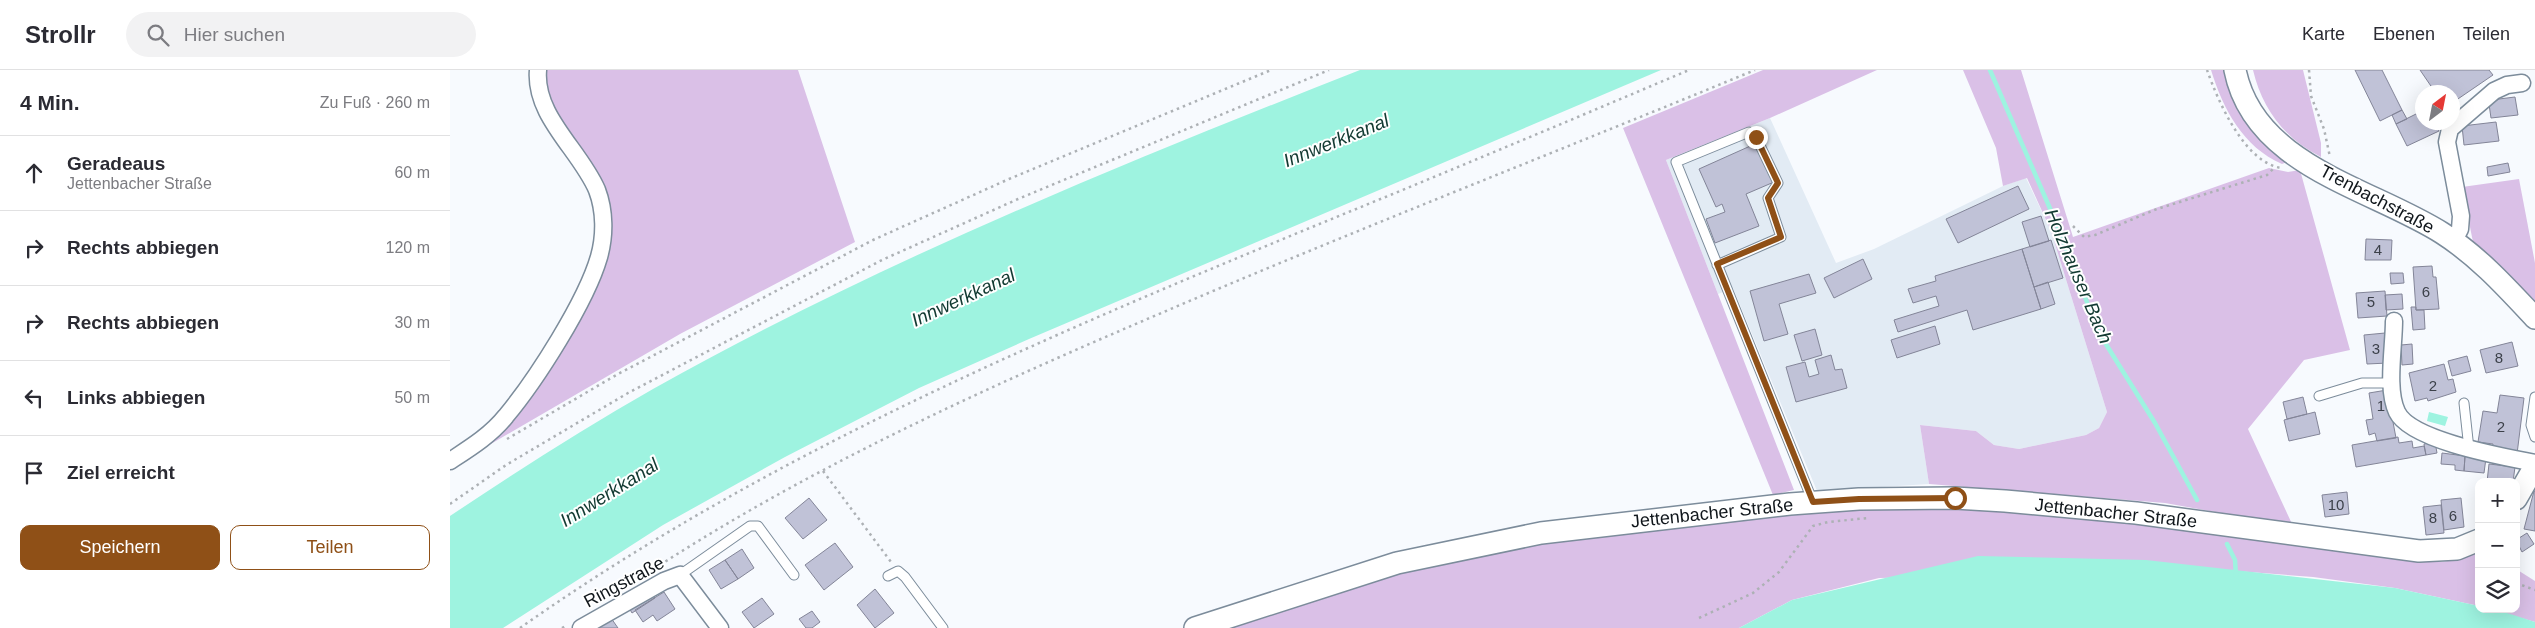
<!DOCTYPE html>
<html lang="de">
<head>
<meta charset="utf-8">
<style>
	body { margin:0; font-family:Helvetica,sans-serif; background:#f2f2f3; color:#2b2b33 }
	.controls { position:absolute; right:15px; bottom:15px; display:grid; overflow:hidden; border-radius:10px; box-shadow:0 5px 20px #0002 }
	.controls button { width:45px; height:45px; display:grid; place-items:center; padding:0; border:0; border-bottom:1px solid #e1e1e2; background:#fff; color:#2b2b33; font:25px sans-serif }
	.compass { position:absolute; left:1965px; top:15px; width:45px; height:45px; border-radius:50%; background:#fff; box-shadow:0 5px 20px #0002; rotate:32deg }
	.stop { position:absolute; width:15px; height:15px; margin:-11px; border:4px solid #8f5017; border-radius:50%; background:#fff }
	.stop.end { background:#8f5017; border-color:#fff; box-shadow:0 1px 5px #0008 }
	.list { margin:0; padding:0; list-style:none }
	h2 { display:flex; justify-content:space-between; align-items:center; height:65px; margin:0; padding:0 20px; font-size:21px }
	h2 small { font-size:16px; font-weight:400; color:#7c7c81 }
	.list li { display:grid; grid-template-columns:32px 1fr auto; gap:15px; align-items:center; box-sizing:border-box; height:75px; padding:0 20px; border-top:1px solid #e1e1e2 }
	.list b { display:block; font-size:19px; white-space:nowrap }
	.list p { margin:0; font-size:16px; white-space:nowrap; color:#7c7c81 }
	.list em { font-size:16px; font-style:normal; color:#7c7c81 }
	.actions { display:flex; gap:10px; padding:15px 20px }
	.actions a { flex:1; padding:11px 0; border:1px solid #8f5017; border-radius:10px; text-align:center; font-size:18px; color:#8f5017 }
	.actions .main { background:#8f5017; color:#fff }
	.icon { flex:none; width:28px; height:28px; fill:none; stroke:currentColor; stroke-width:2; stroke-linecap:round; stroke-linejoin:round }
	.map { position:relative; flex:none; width:2085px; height:558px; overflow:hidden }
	header { display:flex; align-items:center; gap:30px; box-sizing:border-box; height:70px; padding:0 25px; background:#fff; border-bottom:1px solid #e1e1e2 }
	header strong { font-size:24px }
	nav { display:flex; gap:28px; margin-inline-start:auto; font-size:18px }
	.search { width:350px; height:45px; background:#f2f2f3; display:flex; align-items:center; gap:12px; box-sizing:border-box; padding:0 18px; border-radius:28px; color:#7c7c81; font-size:19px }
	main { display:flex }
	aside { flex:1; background:#fff }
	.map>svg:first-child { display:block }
</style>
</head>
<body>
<header>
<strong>Strollr</strong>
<div class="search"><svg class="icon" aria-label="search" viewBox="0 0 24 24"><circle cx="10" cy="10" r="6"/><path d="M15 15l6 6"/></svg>Hier suchen</div>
<nav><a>Karte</a><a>Ebenen</a><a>Teilen</a></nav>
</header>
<main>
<aside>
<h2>4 Min.<small>Zu Fuß · 260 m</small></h2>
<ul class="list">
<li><svg class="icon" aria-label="ahead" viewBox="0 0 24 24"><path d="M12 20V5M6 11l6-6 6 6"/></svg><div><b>Geradeaus</b><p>Jettenbacher Straße</p></div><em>60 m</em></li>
<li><svg class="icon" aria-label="right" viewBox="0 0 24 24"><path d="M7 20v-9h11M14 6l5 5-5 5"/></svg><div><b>Rechts abbiegen</b></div><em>120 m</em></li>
<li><svg class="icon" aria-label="right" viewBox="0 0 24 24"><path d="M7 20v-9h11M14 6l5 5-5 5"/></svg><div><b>Rechts abbiegen</b></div><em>30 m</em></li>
<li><svg class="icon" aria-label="left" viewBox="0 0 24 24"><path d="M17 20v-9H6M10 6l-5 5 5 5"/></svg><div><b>Links abbiegen</b></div><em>50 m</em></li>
<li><svg class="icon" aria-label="arrive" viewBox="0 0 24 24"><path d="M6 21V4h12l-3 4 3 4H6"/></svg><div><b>Ziel erreicht</b></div></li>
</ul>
<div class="actions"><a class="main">Speichern</a><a>Teilen</a></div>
</aside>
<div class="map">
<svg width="2085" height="558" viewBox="0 0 2085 558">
	<rect width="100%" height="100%" fill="#f7fafe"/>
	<!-- built -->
	<path fill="#e2ebf4" d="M1320,48l66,145 38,-14 129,-63 23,-8 25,53 56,181 -8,16 -13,7 -67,14 -25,-4 -18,-14 -56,-6 9,59 -112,7 -84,-203 -15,6 -52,-134z"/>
	<!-- green -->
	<path fill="#dac0e7" d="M92,0h256l57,172 -175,92 -203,118 88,-116 42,-121 -57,-107z
		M1313,0h114l-107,48 -104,42 128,330 -21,5 -150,-367z
		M1513,0h58l52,167 196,-69 19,4 12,-2 50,180 -46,10 -56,69 45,97 -128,-23 -236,-19 -9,-59 56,6 18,14 25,4 67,-14 13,-7 8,-16 -56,-181 -24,-53 -24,8 -7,-38z
		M1761,0h18l58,92 -5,2c-39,-17 -59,-55 -71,-94z
		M1803,0h50l18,73v14c-36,-18 -59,-48 -68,-87z
		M2069,109l16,84v38l-62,-59 -11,-55z
		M1501,436c164,9 328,31 490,56l19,-3 19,-7v54l-84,-18 -82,-11 -77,-6 -357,7 -87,22 -53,28h-520l185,-58 114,-25 256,-31z
		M2066,499l19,12v41l-45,-13h26z"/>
	<!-- water -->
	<path fill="#9ef3e0" d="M910,0h301l-632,269 -110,49 -134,69 -122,68 -160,103h-53v-112c66,-44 134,-88 203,-127 226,-127 466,-224 707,-319z
		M1979,342l19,5 -3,9 -18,-5z
		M1528,486l168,4 249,28 84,18v3c19,0 38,7 56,13v6h-796l53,-28z"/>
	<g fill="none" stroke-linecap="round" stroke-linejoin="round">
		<!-- stream -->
		<path stroke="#9ef3e0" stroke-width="4.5" d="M1540,0l65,150 44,113 56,90 42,77
			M1777,474l8,16 1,16"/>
	</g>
	<!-- building -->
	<path fill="#c0c2d7" stroke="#838598" d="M1905,0h27l20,40 -22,11z
		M1970,0h69l4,5 -41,28v-11h-17z
		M2065,27l3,18 -27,3 -2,-14 10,-5z
		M1952,40l5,9 -11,5 -4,-9z
		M1972,41v11h12l5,9 -32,15 -11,-22z
		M2046,52l3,19 -35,4 -2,-19z
		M1307,73l17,39 -28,12 13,32 -44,17 -9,-24 19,-7 -3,-8 -6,3 -17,-38z
		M2058,93l2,9 -22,4 -1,-9z
		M1568,116l11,23 -71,34 -12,-24z
		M1591,146l8,25 -19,6 -8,-25z
		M1916,169l26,1 -1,20h-26z
		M1601,170l12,38 -29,9 -12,-38z
		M1572,179l19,60 -68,21 -6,-20 -69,22 -4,-12 45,-14 -3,-10 -23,7 -5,-14 28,-8 -1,-5z
		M1413,189l9,20 -38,19 -10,-20z
		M1982,196l1,11h3l3,32 -23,1 -3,-43z
		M1940,203h13l1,10 -13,1z
		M1359,204l7,19 -37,11 9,30 -24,7 -14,-50z
		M1598,212l7,22 -14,5 -7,-22z
		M1935,221l2,25 -29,2 -2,-25z
		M1952,224l1,15 -17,1 -1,-15z
		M1961,237h5v3h8l1,19 -12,1z
		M1485,256l5,18 -43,14 -6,-18z
		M1365,259l7,26 -20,6 -8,-26z
		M1935,263l3,30 -21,1 -3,-29z
		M2062,272l6,24 -32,7 -6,-23z
		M1962,274l1,20 -11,1 -1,-20z
		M1381,285l4,15 7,-1 5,19 -51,14 -10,-35 19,-5 4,15 10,-3 -4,-14z
		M2017,286l4,15 -19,5 -4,-15z
		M1994,294l4,16 5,-1 3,13 -28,9 -1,-3 -12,3 -6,-28z
		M1937,320l9,48 -19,3 -2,-8 -6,2 -3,-15 7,-1 -4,-26z
		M2050,325l24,3 -7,56 -25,-4 1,-6 -15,-2 5,-31 14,2z
		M1853,327l4,17 -20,5 -4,-17z
		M1865,342l5,22 -31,7 -5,-21z
		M1948,367l1,6 13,-2 1,7 11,-2 2,9 -70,12 -4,-22z
		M1985,372l2,11 -11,2 -2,-11z
		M1992,383l23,3 -1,15 -9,-1v-5l-14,-1z
		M2015,386l21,2 -2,15 -20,-2z
		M2039,394l26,3 -2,15h-26z
		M2084,421h1v40l-11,-2z
		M1897,422l2,22 -24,3 -3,-22z
		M359,428l18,22 -24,19 -18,-21z
		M2011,428l3,29 -20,3 -3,-30z
		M1991,435l3,28 -18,2 -3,-28z
		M2077,463l7,11 -12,8 -6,-12z
		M385,473l18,24 -29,23 -19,-25z
		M292,479l12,19 -16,11 -13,-19z
		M275,490l13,19 -17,10 -12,-19z
		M425,519l19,24 -19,15 -18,-23z
		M200,522l5,6 -23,15 -4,-7z
		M214,522l11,17 -18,12 -4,-6 -10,7 -8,-12z
		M312,528l12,16 -20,14 -12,-16z
		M362,541l8,11 -8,6h-6l-7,-9z
		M161,548l7,10h-22z"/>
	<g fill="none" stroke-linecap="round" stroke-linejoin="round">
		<defs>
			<path id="service" d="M1267,195l64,-28 -13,-39 10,-15 -22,-46 -7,-5 -73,30 137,340
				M1869,326l43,-13h29
				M2085,327l-4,28 4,12
				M2014,333l5,46
				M230,505l70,-49h8l36,49
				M438,506l10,-5 7,6 38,51"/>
			<path id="minor" d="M2004,171l6,-12 1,-13 -14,-74 3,-13 44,-38 13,-6 15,-2
				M1944,251c0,26 -8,68 3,91 14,29 108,45 138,51
				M0,391c20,-13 41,-26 56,-45 30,-36 80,-114 93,-159 6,-21 6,-46 -2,-67 -17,-40 -63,-74 -59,-120
				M131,558l83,-47 16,-6 40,53"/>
			<path id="tertiary" d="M1785,0c19,96 136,118 207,163 36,23 64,54 93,85
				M2066,429l19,-33
				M745,558l202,-65 144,-30 249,-29 69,-5 96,-1 50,3 131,12 283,38 38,-2 22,-9"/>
		</defs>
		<!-- service casing -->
		<use href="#service" stroke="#7c8c9b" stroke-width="11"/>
		<!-- minor casing -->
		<use href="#minor" stroke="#7c8c9b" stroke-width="19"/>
		<!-- tertiary casing -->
		<use href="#tertiary" stroke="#7c8c9b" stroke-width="24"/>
		<!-- path -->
		<path stroke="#adb1b5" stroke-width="2.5" stroke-dasharray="2.5 4" stroke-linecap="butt" d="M1757,0c11,31 37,92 74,98
			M1859,0l2,26 13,33 6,28
			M1623,156l11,11 11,-2 62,-26 110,-34 8,-8
			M57,369l111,-65 255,-134 136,-61 262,-109
			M373,401l68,91
			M0,434l56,-39 122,-72 254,-133 136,-61 311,-129
			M210,495c152,-98 319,-174 485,-245 202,-87 407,-166 610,-250
			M2066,513l19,7
			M1249,548l54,-25 26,-21 34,-46 15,-4 40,-4
			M70,558c250,-176 532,-294 814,-410 118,-48 237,-98 355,-148
			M112,558l5,-3"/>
		<!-- service -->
		<use href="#service" stroke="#fff" stroke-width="9"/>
		<!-- minor -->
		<use href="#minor" stroke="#fff" stroke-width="16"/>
		<!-- tertiary -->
		<use href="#tertiary" stroke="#fff" stroke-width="21"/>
	</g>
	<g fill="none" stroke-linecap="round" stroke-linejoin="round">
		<!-- route -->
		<path stroke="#8f5017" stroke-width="6" d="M1306,67l22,46 -10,15 13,39 -64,27 96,238 46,-3 96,-1"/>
	</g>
	<g text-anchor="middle" stroke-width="4" stroke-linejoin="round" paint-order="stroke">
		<!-- number labels -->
		<g font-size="15" fill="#3c414a">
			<text x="1928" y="185">4</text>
			<text x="1976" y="227">6</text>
			<text x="1921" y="237">5</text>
			<text x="1926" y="284">3</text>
			<text x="2049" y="293">8</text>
			<text x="1983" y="321">2</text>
			<text x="1931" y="341">1</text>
			<text x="2051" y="362">2</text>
			<text x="1886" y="440">10</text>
			<text x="2003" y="451">6</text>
			<text x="1983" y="453">8</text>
		</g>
		<!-- street labels -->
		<g font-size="18" fill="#10161b" stroke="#fff">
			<text transform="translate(1927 129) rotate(28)" y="6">Trenbachstraße</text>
			<text transform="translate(1262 443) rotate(-6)" y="6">Jettenbacher Straße</text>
			<text transform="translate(1666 443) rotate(6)" y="6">Jettenbacher Straße</text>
			<text transform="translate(174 512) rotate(-28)" y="6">Ringstraße</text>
		</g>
		<!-- water labels -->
		<g font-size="19" font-style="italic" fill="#123a32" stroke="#fff">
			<text transform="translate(886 70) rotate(-22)" y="7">Innwerkkanal</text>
			<text transform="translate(1629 206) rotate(67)" y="7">Holzhauser Bach</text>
			<text transform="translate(513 227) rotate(-25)" y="7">Innwerkkanal</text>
			<text transform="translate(159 422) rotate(-32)" y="7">Innwerkkanal</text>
		</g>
	</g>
</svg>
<div class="controls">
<button>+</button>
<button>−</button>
<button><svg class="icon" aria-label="layers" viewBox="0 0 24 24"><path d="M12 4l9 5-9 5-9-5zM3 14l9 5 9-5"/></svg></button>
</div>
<svg class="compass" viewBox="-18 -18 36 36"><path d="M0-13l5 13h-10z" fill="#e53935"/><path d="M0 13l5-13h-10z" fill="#7c7c81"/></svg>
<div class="stop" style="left:1505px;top:428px"></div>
<div class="stop end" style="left:1306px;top:67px"></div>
</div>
</main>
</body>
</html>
